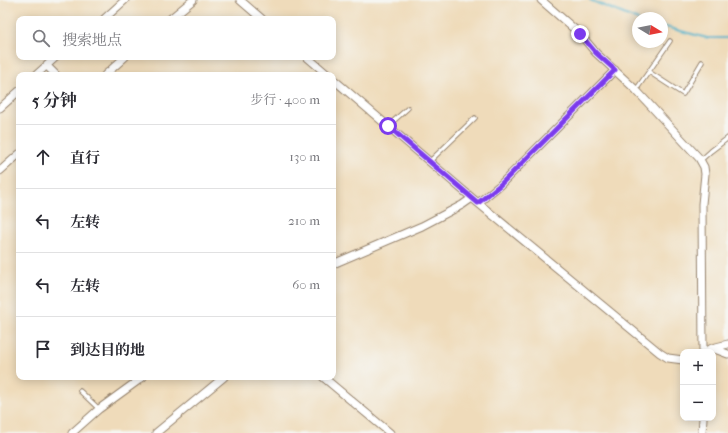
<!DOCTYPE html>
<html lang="zh">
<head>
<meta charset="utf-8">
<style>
	body { margin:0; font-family:"IM FELL French Canon","Noto Serif SC",serif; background:#f7f7f7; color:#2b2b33 }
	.controls { position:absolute; right:12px; bottom:12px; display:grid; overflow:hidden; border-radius:8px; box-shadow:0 2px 10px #0003 }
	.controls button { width:36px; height:36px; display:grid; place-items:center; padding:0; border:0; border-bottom:1px solid #e1e1e2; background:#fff; color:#2b2b33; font:20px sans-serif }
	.compass { position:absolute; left:632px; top:12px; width:36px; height:36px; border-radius:50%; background:#fff; box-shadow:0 2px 10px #0003; rotate:100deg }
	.stop { position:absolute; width:12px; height:12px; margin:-9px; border:3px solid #7c3aed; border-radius:50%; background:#fff }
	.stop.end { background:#7c3aed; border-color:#fff; box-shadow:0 1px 4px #0008 }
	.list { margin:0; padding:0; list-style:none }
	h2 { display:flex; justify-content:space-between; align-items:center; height:52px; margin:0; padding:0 16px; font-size:17px }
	h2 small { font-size:13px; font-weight:400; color:#7c7c81 }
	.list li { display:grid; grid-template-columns:26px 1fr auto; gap:12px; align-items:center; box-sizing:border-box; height:64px; padding:0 16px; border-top:1px solid #e1e1e2 }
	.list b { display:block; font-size:15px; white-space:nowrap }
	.list em { font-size:13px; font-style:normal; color:#7c7c81 }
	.icon { flex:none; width:22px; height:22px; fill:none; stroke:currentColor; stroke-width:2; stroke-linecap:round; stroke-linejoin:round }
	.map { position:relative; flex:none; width:728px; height:433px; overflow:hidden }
	.search { position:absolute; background:#fff; box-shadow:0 2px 10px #0003; left:16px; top:16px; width:320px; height:44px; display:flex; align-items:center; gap:10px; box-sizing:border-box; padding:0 14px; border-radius:8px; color:#7c7c81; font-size:15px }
	.panel { position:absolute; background:#fff; box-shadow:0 2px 10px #0003; left:16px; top:72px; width:320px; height:308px; border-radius:8px }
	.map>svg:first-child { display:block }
</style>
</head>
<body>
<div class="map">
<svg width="728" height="433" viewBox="0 0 728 433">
	<rect width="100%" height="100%" fill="#f6f6f2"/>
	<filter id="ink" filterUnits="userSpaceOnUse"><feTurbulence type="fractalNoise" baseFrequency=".025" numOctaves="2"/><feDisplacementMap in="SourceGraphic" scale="8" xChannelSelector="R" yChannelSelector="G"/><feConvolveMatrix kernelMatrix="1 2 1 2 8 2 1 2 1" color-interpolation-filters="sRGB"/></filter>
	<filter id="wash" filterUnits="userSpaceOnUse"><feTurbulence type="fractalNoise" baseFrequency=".012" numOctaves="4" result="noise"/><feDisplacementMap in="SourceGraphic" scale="16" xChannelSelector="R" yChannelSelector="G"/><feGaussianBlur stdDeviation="0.9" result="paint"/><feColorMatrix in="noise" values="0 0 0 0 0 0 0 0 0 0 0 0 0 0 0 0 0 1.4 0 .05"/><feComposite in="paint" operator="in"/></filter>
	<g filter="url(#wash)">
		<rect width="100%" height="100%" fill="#efdbba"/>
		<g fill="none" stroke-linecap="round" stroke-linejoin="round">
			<!-- stream -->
			<path stroke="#4db3cc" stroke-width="2" d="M590,0l48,20
				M662,26l45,12h21"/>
		</g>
	</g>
	<g filter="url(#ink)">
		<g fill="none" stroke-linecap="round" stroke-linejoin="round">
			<defs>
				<path id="lane" d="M649,72l34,22 19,-32
					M636,90l34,-49
					M388,126l20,-18
					M701,160l10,-9 17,-13
					M429,162l46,-44
					M80,391l19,18"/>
				<path id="street" d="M240,0l22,19
					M541,0l39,34 16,19 40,37 63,68 5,9 1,7 -3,30 1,148
					M104,19l21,-19
					M170,19l23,-19
					M307,57l21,18
					M47,66l9,9
					M36,75l20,-18
					M105,75l20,-18
					M333,79l139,119 188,155 8,5 15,2
					M0,108l19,-17
					M0,171l19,-17
					M478,203l22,-18 115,-115
					M333,264l89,-38 40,-21 10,-7
					M712,348l16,6
					M706,352l6,-4 16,-4
					M323,377l67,56
					M72,433l27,-24 44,-32
					M156,433l68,-56
					M702,433l1,-15"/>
			</defs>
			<!-- lane casing -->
			<use href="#lane" stroke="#95826c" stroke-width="5.5"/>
			<!-- street casing -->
			<use href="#street" stroke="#95826c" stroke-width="9"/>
			<!-- lane -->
			<use href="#lane" stroke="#fff" stroke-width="3.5"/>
			<!-- street -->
			<use href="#street" stroke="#fff" stroke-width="7"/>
		</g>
	</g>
	<g fill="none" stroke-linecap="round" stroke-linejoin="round" filter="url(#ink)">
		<!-- route -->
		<path stroke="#7c3aed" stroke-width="5" d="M388,126l90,77 22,-18 115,-115 -19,-17 -16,-19"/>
	</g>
</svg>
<div class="controls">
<button>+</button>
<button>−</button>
</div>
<svg class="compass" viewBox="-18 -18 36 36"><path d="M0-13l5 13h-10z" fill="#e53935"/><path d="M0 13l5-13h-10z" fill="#7c7c81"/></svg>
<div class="stop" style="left:388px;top:126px"></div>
<div class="stop end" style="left:580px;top:34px"></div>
<div class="search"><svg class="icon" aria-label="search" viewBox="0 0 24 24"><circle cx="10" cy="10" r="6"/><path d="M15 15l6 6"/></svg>搜索地点</div>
<section class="panel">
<h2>5 分钟<small>步行 · 400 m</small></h2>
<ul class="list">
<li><svg class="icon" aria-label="ahead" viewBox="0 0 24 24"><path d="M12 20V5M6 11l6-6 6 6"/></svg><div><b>直行</b></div><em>130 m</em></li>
<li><svg class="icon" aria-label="left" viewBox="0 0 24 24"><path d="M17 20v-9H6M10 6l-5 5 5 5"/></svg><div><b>左转</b></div><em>210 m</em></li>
<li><svg class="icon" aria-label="left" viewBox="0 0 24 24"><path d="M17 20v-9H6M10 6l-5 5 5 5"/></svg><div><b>左转</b></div><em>60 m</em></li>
<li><svg class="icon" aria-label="arrive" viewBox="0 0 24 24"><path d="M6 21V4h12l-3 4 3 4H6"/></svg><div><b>到达目的地</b></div></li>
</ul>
</section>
</div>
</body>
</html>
